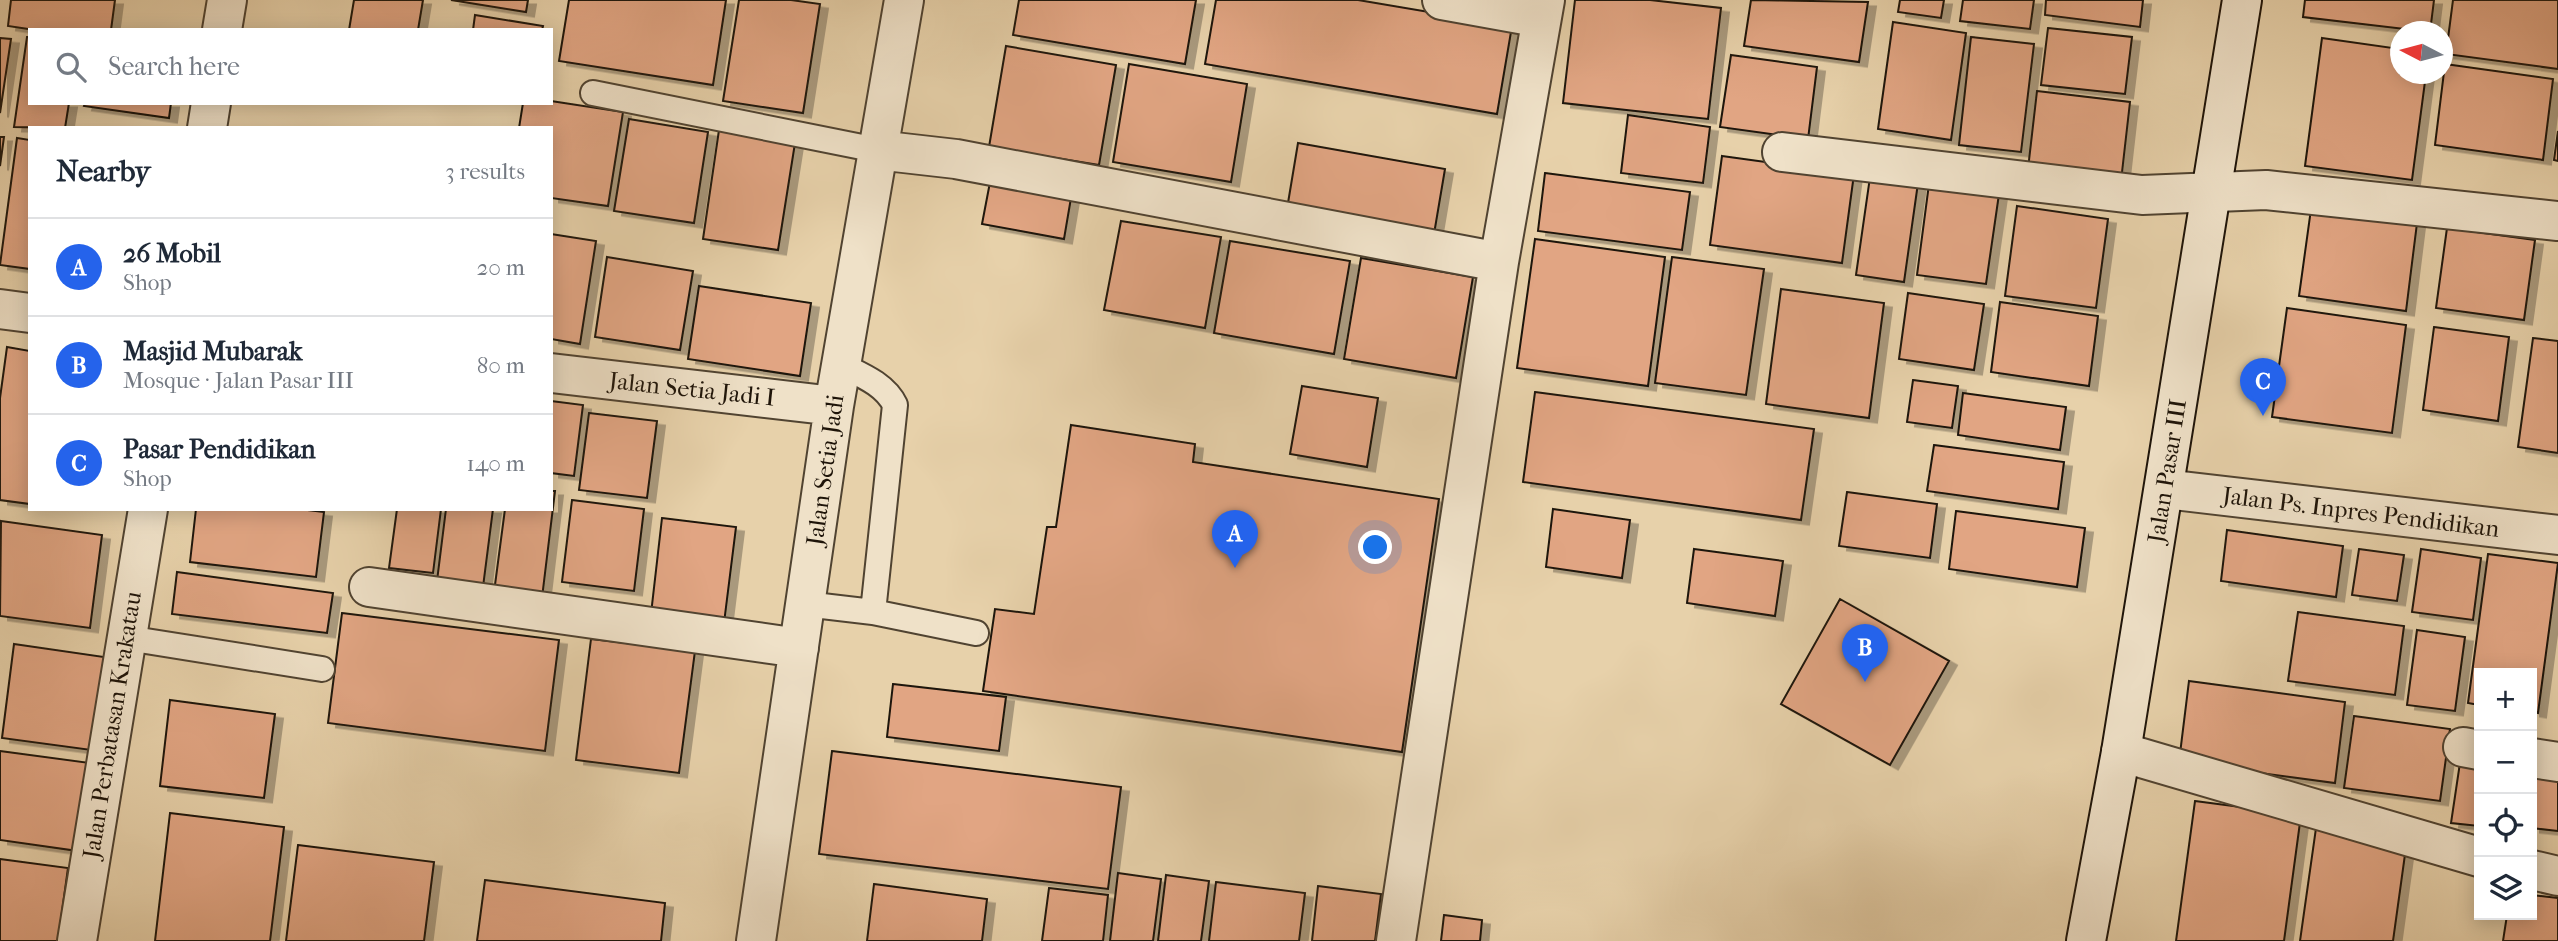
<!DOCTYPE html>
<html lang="en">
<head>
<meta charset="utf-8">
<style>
	body { margin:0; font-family:"IM FELL French Canon",serif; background:#f6f6f7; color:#1f2937 }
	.controls { position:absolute; right:21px; bottom:21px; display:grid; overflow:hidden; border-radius:0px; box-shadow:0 4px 18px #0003 }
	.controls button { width:63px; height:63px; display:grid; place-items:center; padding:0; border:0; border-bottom:2px solid #e0e1e3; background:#fff; color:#1f2937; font:35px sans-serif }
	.compass { position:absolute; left:2390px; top:21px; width:63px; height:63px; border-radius:50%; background:#fff; box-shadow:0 4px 18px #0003; rotate:276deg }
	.you { position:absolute; left:1376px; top:548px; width:24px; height:24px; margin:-18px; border:5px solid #fff; border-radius:50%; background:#1a73e8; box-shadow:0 0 0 10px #1a73e833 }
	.badge { display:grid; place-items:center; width:46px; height:46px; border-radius:50%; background:#2563eb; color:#fff; font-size:23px; font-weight:700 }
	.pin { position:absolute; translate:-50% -58px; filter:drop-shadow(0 2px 4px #0008) }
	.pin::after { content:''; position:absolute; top:37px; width:24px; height:21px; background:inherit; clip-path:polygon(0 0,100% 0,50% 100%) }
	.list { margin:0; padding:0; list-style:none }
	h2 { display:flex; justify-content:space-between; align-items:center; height:91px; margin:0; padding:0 28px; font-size:30px }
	h2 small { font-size:23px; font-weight:400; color:#747a83 }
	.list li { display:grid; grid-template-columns:46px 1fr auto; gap:21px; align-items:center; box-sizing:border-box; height:98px; padding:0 28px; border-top:2px solid #e0e1e3 }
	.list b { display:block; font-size:26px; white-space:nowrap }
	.list p { margin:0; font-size:23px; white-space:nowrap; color:#747a83 }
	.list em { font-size:23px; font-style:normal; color:#747a83 }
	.icon { flex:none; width:38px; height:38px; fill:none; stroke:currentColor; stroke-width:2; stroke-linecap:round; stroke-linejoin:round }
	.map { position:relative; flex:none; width:2558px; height:941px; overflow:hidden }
	.search { position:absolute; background:#fff; box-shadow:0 4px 18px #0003; left:28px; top:28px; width:525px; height:77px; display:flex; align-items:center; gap:18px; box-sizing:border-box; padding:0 24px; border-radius:0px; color:#747a83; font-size:26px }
	.panel { position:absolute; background:#fff; box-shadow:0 4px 18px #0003; left:28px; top:126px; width:525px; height:385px; border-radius:0px }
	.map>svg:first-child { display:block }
</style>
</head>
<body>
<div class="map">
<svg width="2558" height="941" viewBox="0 0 2558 941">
	<defs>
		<filter id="shadow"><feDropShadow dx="8" dy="4.5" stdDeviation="0" flood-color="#0004"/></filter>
	</defs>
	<rect width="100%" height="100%" fill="#e7d1aa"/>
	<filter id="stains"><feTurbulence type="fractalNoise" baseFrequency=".00286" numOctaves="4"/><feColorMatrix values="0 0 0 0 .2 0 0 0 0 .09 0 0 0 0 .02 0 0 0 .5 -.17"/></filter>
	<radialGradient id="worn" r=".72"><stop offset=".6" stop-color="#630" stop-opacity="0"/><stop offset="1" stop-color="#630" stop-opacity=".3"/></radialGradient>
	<!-- building -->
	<path fill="#e1a583" stroke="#1e1409" stroke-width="2" filter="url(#shadow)" d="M11,0h104l-4,30h-76l-27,-4z
		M354,0h69l-5,30h-69z
		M451,0h77l-2,12z
		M569,0h157l-13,85 -154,-24z
		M739,0h52l29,4 -17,109 -80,-12z
		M1019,0h177l-11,64 -172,-29z
		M1216,0h142l154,26 -15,88 -292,-50z
		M1575,0h75l71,8 -13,111 -145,-16z
		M1751,0l117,2 -9,60 -115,-16z
		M1900,0h44l-3,18 -43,-6z
		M1963,0h71l-4,29 -70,-8z
		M2046,0h97l-3,27 -95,-12z
		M2305,0h129l-4,32 -127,-15z
		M2453,0h105v69l-112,-15z
		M475,15l68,11 -1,4h-69z
		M1893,22l73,11 -15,107 -73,-11z
		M2048,28l84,9 -7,57 -84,-9z
		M27,37h3v66h39l-4,25 -51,-1z
		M1971,37l63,7 -13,108 -62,-7z
		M0,38l11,1 -11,74z
		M2322,38l78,11v25h26l-14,106 -107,-14z
		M1006,46l110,19 -17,100 -110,-18z
		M1731,55l86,12 -9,72 -88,-12z
		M1129,64l118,20 -16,98 -118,-20z
		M2445,64l108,15 -10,81 -108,-15z
		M2037,91l93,11 -9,79 -93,-12z
		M551,101l72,11 -15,94 -57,-8v-70h-32l4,-25z
		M85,103h86l-2,15 -85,-12z
		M1628,115l82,12 -7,56 -82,-10z
		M629,119l79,13 -14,91 -80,-12z
		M719,130l76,13 -17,107 -75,-11z
		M2558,131v30l-4,-1z
		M0,137h4l-4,29z
		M17,138l13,2v129l-30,-4z
		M1298,143l147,26 -11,65 -147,-25z
		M1722,156l132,18 -12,89 -132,-18z
		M1545,173l145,19 -8,58 -144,-19z
		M991,177l81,15 -8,47 -82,-15z
		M1870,177l48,6 -14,99 -48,-7z
		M1929,184l70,10 -13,90 -69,-9z
		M2017,206l91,13 -12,89 -91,-12z
		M2311,209l106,14 -11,88 -107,-15z
		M1121,221l100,16 -16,91 -101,-18z
		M2447,228l88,12 -11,80 -88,-12z
		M551,234l45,7 -16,103 -29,-5z
		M1535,239l130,18 -17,129 -131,-18z
		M1230,241l120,20 -16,93 -120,-21z
		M607,257l86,14 -13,79 -85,-13z
		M1672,257l92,12 -18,126 -91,-12z
		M1361,258l112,19 -17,101 -112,-19z
		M699,286l112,17 -11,73 -112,-17z
		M1781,289l103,14 -15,115 -103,-14z
		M1908,293l76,11 -10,66 -75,-11z
		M2000,302l98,14 -9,70 -98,-14z
		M2287,308l119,17 -14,108 -120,-16z
		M2434,327l75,10 -11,84 -75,-11z
		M2533,338l25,3v112l-40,-6z
		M7,347l23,4v153l-30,-4v-102z
		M1913,380l45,6 -6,42 -45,-6z
		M1302,386l76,12 -11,69 -77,-13z
		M1535,392l279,37 -13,91 -278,-38z
		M1963,393l103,14 -6,43 -102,-15z
		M551,401l32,4 -9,71 -23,-3z
		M589,413l68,8 -10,77 -68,-8z
		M1071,425l124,19 -2,18 246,37 -37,253 -419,-61 12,-82 39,5 13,-87h9z
		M1934,445l130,17 -6,47 -131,-18z
		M551,491h4l-14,115 -48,-6 12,-91h46z
		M1847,492l90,12 -7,54 -91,-12z
		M572,500l72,9 -10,82 -72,-9z
		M196,509h103l25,3 -8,65 -126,-15z
		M397,509h44l-8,64 -44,-5z
		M446,509h47l-10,78 -46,-6z
		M1553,509l77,11 -8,58 -76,-11z
		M1956,511l129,17 -8,59 -128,-18z
		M662,518l74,9 -12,96 -73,-9z
		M1,521l101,14 -12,93 -90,-12z
		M2227,530l116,16 -7,51 -115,-16z
		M1694,549l89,12 -8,55 -88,-13z
		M2359,549l45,6 -7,46 -45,-6z
		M2421,549l60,9 -8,62 -61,-8z
		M2488,554l70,9 -20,150 -6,-1v-39h-53v32l-11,-2z
		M177,572l156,21 -6,40 -155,-19z
		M1840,599l109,62 -59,104 -109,-61z
		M2298,612l106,14 -9,69 -107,-14z
		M342,613l217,27 -14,111 -217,-28z
		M2417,630l48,7 -10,74 -48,-6z
		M591,639l104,12 -16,122 -103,-13z
		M14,644l90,13 -13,93 -89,-12z
		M2189,681l156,21 -10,81 -156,-21z
		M893,684l113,13 -7,54 -112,-14z
		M170,700l105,14 -11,84 -104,-12z
		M2354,716l96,13 -10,72 -96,-13z
		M0,751l90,12 -12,88 -78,-11z
		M832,751l289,36 -13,102 -289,-35z
		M2461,756l18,2v68l-28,-3z
		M2532,769l26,4v58l-26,-3z
		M2195,801l106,14 -17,126h-108z
		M170,813l114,14 -14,114h-115z
		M2316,828l91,12 -14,101h-93z
		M298,845l136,17 -10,79h-138z
		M0,859l68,9 -10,73h-58z
		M1118,873l43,6 -8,62h-43z
		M1166,875l43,6 -8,60h-43z
		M485,880l180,23 -4,38h-184z
		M1216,882l89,11 -6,48h-90z
		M874,884l113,15 -5,42h-115z
		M1318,886l63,8 -6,47h-63z
		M1049,888l59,7 -5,46h-61z
		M2532,895l26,3v43h-55l4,-26h25z
		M1444,915l38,5 -2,21h-39z"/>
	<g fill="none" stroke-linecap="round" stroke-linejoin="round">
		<defs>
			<path id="lane" d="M593,93l284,57
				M805,604l68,8 22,-207c-10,-21 -34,-30 -54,-40
				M873,612l103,21
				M127,638l195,31"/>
			<path id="street" d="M1442,0l99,18
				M222,30l5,-30
				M207,128l4,-25
				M877,150l79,9 543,103
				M1782,152l360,43 124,-5 292,31
				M0,309l30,4
				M551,373l283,33
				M2165,489l393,46
				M369,587l430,61
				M2463,747l16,3
				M2121,752l358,105
				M2532,758l26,4
				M2532,870l26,6
				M77,941l71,-432
				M756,941l78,-535 70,-406
				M1396,941l103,-679 46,-262"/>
			<path id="secondary" d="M2086,941l35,-189 121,-752"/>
		</defs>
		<!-- lane casing -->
		<use href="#lane" stroke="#504331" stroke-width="28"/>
		<!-- street casing -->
		<use href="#street" stroke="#504331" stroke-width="42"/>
		<!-- secondary casing -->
		<use href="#secondary" stroke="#1e1409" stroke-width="42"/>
		<!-- lane -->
		<use href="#lane" stroke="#efe1c8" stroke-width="24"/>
		<!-- street -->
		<use href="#street" stroke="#efe1c8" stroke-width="38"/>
		<!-- secondary -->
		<use href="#secondary" stroke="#efe1c8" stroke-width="38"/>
	</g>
	<g text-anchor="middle" stroke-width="5" stroke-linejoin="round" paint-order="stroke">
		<!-- street labels -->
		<g font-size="24" fill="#1e1409" stroke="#efe1c8">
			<text transform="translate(692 389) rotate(6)" y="8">Jalan Setia Jadi I</text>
			<text transform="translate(825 470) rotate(-82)" y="8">Jalan Setia Jadi</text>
			<text transform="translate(2167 471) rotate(-81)" y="8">Jalan Pasar III</text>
			<text transform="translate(2361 512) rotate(7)" y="8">Jalan Ps. Inpres Pendidikan</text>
			<text transform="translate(112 725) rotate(-81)" y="8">Jalan Perbatasan Krakatau</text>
		</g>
	</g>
	<rect width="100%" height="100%" filter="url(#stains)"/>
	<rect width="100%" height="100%" fill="url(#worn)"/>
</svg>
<div class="controls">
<button>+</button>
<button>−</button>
<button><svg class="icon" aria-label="locate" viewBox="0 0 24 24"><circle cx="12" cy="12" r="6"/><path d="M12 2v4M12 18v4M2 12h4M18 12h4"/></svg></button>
<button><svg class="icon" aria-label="layers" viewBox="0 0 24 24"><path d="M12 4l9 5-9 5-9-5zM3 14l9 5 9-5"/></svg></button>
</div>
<svg class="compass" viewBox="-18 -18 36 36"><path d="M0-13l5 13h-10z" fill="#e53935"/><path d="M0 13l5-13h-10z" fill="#747a83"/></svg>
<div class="you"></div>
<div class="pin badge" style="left:1235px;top:568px">A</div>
<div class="pin badge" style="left:1865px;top:682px">B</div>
<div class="pin badge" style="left:2263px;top:416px">C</div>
<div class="search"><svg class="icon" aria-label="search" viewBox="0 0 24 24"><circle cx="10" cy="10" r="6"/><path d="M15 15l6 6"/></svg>Search here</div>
<section class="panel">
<h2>Nearby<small>3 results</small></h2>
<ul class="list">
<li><span class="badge">A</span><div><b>26 Mobil</b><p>Shop</p></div><em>20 m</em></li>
<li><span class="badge">B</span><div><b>Masjid Mubarak</b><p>Mosque · Jalan Pasar III</p></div><em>80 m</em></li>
<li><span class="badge">C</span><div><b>Pasar Pendidikan</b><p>Shop</p></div><em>140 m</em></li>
</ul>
</section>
</div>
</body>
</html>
